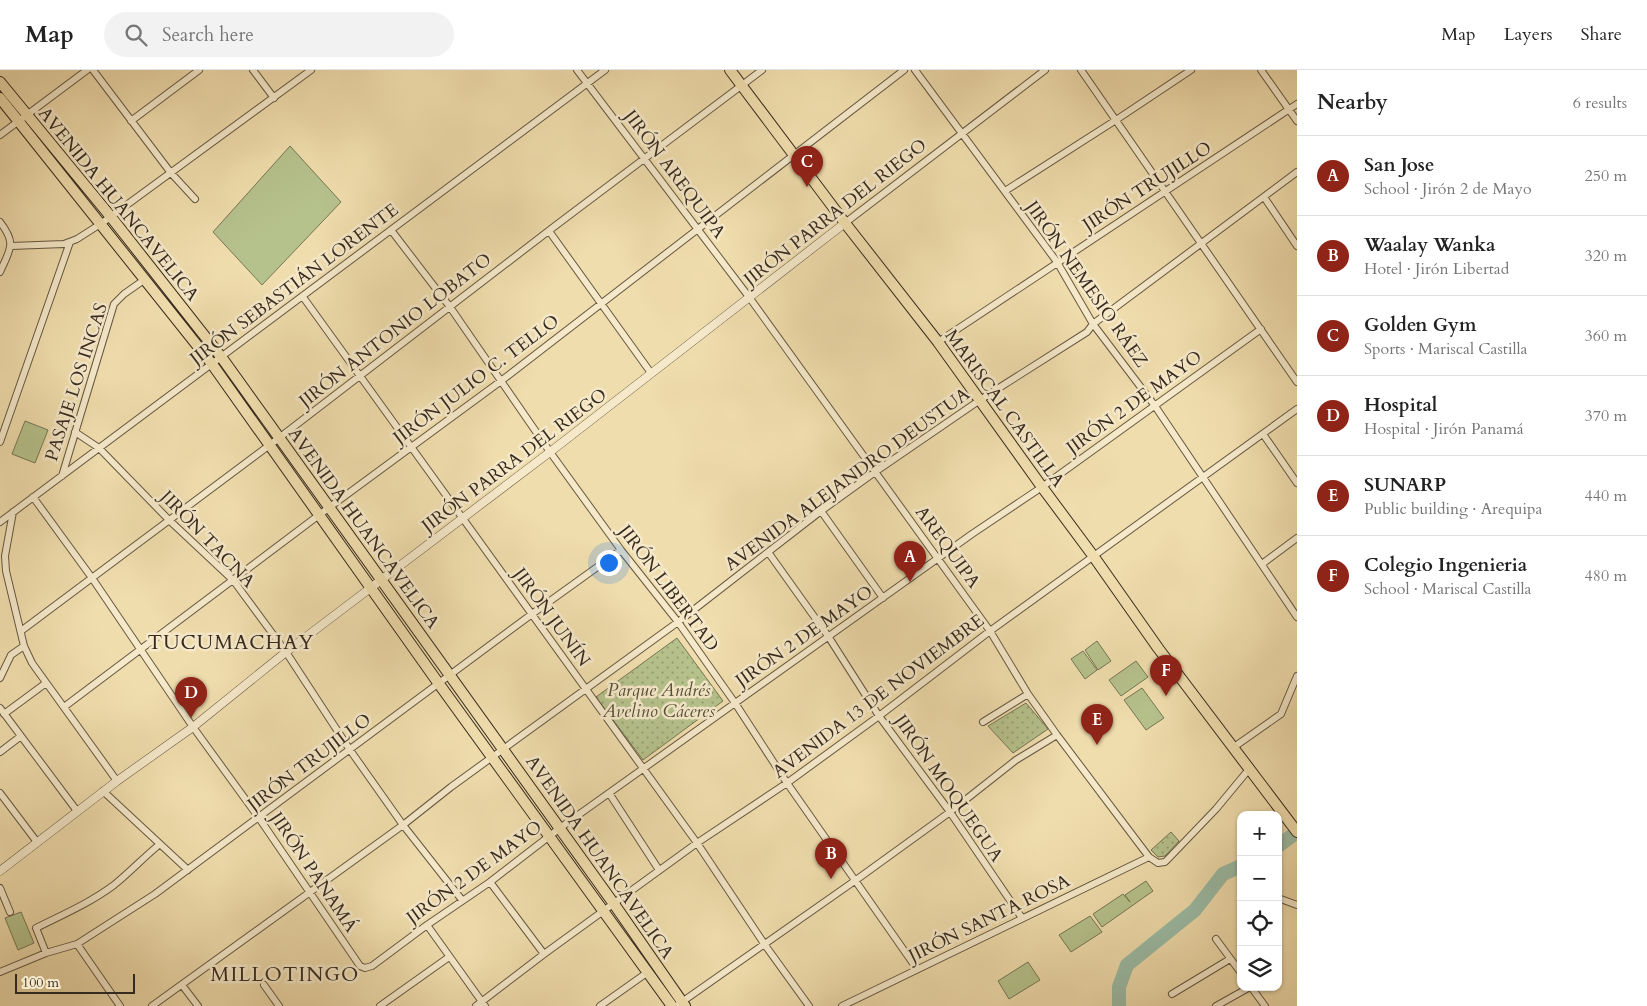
<!DOCTYPE html>
<html lang="en">
<head>
<meta charset="utf-8">
<style>
	body { margin:0; font-family:Cardo,serif; background:#f2f2f2; color:#222 }
	.controls { position:absolute; right:15px; bottom:15px; display:grid; overflow:hidden; border-radius:10px; box-shadow:0 1px 4px #0004 }
	.controls button { width:45px; height:45px; display:grid; place-items:center; padding:0; border:0; border-bottom:1px solid #e0e0e0; background:#fff; color:#222; font:25px sans-serif }
	.scale { position:absolute; left:15px; bottom:12px; width:120px; box-sizing:border-box; padding-left:5px; border:2px solid #372b1f; border-top:0; font-size:14px; line-height:18px; white-space:nowrap; color:#372b1f; -webkit-text-stroke:4px #f5e9ca; paint-order:stroke }
	.you { position:absolute; left:608px; top:492px; width:18px; height:18px; margin:-12px; border:4px solid #fff; border-radius:50%; background:#1a73e8; box-shadow:0 0 0 8px #1a73e833 }
	.badge { display:grid; place-items:center; width:32px; height:32px; border-radius:50%; background:#8f2418; color:#fff; font-size:16px; font-weight:700 }
	.pin { position:absolute; translate:-50% -41px; filter:drop-shadow(0 1px 2px #0008) }
	.pin::after { content:''; position:absolute; top:26px; width:18px; height:15px; background:inherit; clip-path:polygon(0 0,100% 0,50% 100%) }
	.list { margin:0; padding:0; list-style:none }
	h2 { display:flex; justify-content:space-between; align-items:center; height:65px; margin:0; padding:0 20px; font-size:21px }
	h2 small { font-size:16px; font-weight:400; color:#767676 }
	.list li { display:grid; grid-template-columns:32px 1fr auto; gap:15px; align-items:center; box-sizing:border-box; height:80px; padding:0 20px; border-top:1px solid #e0e0e0 }
	.list b { display:block; font-size:19px; white-space:nowrap }
	.list p { margin:0; font-size:16px; white-space:nowrap; color:#767676 }
	.list em { font-size:16px; font-style:normal; color:#767676 }
	.icon { flex:none; width:28px; height:28px; fill:none; stroke:currentColor; stroke-width:2; stroke-linecap:round; stroke-linejoin:round }
	.map { position:relative; flex:none; width:1297px; height:936px; overflow:hidden }
	header { display:flex; align-items:center; gap:30px; box-sizing:border-box; height:70px; padding:0 25px; background:#fff; border-bottom:1px solid #e0e0e0 }
	header strong { font-size:24px }
	nav { display:flex; gap:28px; margin-inline-start:auto; font-size:18px }
	.search { width:350px; height:45px; background:#f2f2f2; display:flex; align-items:center; gap:12px; box-sizing:border-box; padding:0 18px; border-radius:28px; color:#767676; font-size:19px }
	main { display:flex }
	aside { flex:1; background:#fff }
	.map>svg:first-child { display:block }
</style>
</head>
<body>
<header>
<strong>Map</strong>
<div class="search"><svg class="icon" aria-label="search" viewBox="0 0 24 24"><circle cx="10" cy="10" r="6"/><path d="M15 15l6 6"/></svg>Search here</div>
<nav><a>Map</a><a>Layers</a><a>Share</a></nav>
</header>
<main>
<div class="map">
<svg width="1297" height="936" viewBox="0 0 1297 936">
	<defs>
		<pattern id="park-dots" width="8" height="8" patternUnits="userSpaceOnUse" patternTransform="scale(1.25)"><rect width="8" height="8" fill="#b6c28c"/><path d="M2 2h.1M6 6h.1" fill="none" stroke="#959e72" stroke-width="1.8" stroke-linecap="round"/></pattern>
	</defs>
	<rect width="100%" height="100%" fill="#f0ddad"/>
	<filter id="stains"><feTurbulence type="fractalNoise" baseFrequency=".004" numOctaves="4"/><feColorMatrix values="0 0 0 0 .2 0 0 0 0 .09 0 0 0 0 .02 0 0 0 .5 -.17"/></filter>
	<radialGradient id="worn" r=".72"><stop offset=".6" stop-color="#630" stop-opacity="0"/><stop offset="1" stop-color="#630" stop-opacity=".3"/></radialGradient>
	<!-- park -->
	<path fill="url(#park-dots)" stroke="#767656" d="M677,568l46,63 -80,59 -47,-63z
		M1026,633l22,26 -35,24 -25,-27z
		M1171,762l8,9 -14,15 -7,1 -7,-7z"/>
	<!-- pitch -->
	<path fill="#b6c28c" stroke="#767656" d="M290,76l51,56 -79,83 -49,-53z
		M25,351l23,9 -13,33 -23,-9z
		M1097,571l14,20 -13,9 -13,-20z
		M1083,581l14,19 -12,9 -14,-20z
		M1136,591l12,16 -27,19 -12,-16z
		M1142,618l22,30 -18,12 -22,-30z
		M1146,811l7,10 -51,36 -9,-13 30,-20 7,8 -5,-7z
		M21,842l13,31 -16,7 -13,-32z
		M1090,846l12,16 -31,20 -12,-17z
		M1028,892l12,18 -31,19 -11,-18z"/>
	<g fill="none" stroke-linecap="round" stroke-linejoin="round">
		<!-- river -->
		<path stroke="#9bbca6" stroke-width="14" d="M1278,776l19,-14
			M1119,936v-19l8,-22 68,-55 28,-36 18,-8"/>
		<defs>
			<path id="minor" d="M93,0l78,103 24,26
				M253,0l21,28
				M577,0l172,227 241,334 38,63 29,41 92,122 9,6 7,-1 4,-4 47,-49 34,-41
				M915,0l142,192 36,62 62,82 142,211
				M1081,0l216,312
				M1261,0l36,51
				M131,51l68,-51
				M0,65l87,-65
				M1005,121l111,-71 75,-50
				M1264,127l33,49
				M0,152c17,22 10,27 0,50
				M845,153l200,-153
				M391,160l59,77 100,145 71,98 57,72 57,81 52,80 130,186
				M549,161l102,142
				M11,176l53,-2 13,-5 25,-16 209,-153
				M303,227l394,546 68,102 44,61
				M938,272l359,-238
				M75,362l24,16 70,72 64,60 53,72 64,98 53,75 59,75
				M1263,364l34,49
				M0,372l70,-200
				M62,406l52,-172 10,-10 20,-14
				M33,427l59,81 101,149 66,91 101,148 5,2 7,-2 55,-41 63,-43 70,-54 412,-294 70,-47 219,-158
				M821,441l62,87
				M13,442l-8,44 1,15 18,75 8,17 85,118
				M0,452l605,-452
				M768,482l60,84 51,80 71,96 72,106
				M1262,494l35,-26
				M21,561l258,-193 276,-212 207,-156
				M0,608l11,-23 13,-9
				M64,637l255,-192 182,-134 403,-311
				M0,638l77,103
				M4,644l42,-31
				M983,652l45,-28
				M1234,677l47,-33 16,-38
				M0,682l21,-16
				M103,721l85,79
				M0,723l37,49
				M609,723l50,77
				M490,812l54,72
				M0,818l10,24
				M1278,828l19,7
				M427,855l58,81
				M1216,869l25,34
				M77,874l43,62
				M46,883l-10,-25c26,-13 54,-25 78,-43 16,-13 30,-28 46,-41
				M0,902l46,-19 31,-9 78,-50 377,-280 89,-64
				M182,915l16,21
				M264,915l15,21
				M1251,917l14,19
				M1172,924l58,-35
				M679,934l177,-124 94,-68 66,-52 41,-25
				M152,936l251,-181 48,-38 227,-165 143,-111 54,-39 105,-72 107,-68 6,-8 204,-152
				M380,936l69,-49
				M476,936l68,-52 153,-111 90,-60 92,-67 111,-85 307,-222
				M600,936l48,-34
				M842,936l307,-149
				M1216,936l34,-19"/>
			<path id="tertiary" d="M0,801l117,-90 76,-54 93,-75 264,-200 295,-229"/>
			<path id="trunk" d="M730,0l115,153 93,119 104,145 52,70 64,91 139,184
				M0,12l111,135 111,141 392,546 71,102
				M0,28l212,266 227,320 233,322"/>
		</defs>
		<!-- minor casing -->
		<use href="#minor" stroke="#655842" stroke-width="8"/>
		<!-- tertiary casing -->
		<use href="#tertiary" stroke="#655842" stroke-width="9"/>
		<!-- trunk casing -->
		<use href="#trunk" stroke="#372b1f" stroke-width="12"/>
		<!-- minor -->
		<use href="#minor" stroke="#f5e9ca" stroke-width="6"/>
		<!-- tertiary -->
		<use href="#tertiary" stroke="#f5e9ca" stroke-width="8"/>
		<!-- trunk -->
		<use href="#trunk" stroke="#f0ddad" stroke-width="10"/>
	</g>
	<g text-anchor="middle" stroke-width="5" stroke-linejoin="round" paint-order="stroke">
		<!-- street labels -->
		<g font-size="18" fill="#372b1f" stroke="#f5e9ca">
			<text transform="translate(675 104) rotate(53)" y="6">JIRÓN AREQUIPA</text>
			<text transform="translate(1147 116) rotate(-33)" y="6">JIRÓN TRUJILLO</text>
			<text transform="translate(119 134) rotate(51)" y="6">AVENIDA HUANCAVELICA</text>
			<text transform="translate(835 142) rotate(-38)" y="6">JIRÓN PARRA DEL RIEGO</text>
			<text transform="translate(294 214) rotate(-37)" y="6">JIRÓN SEBASTIÁN LORENTE</text>
			<text transform="translate(1087 214) rotate(55)" y="6">JIRÓN NEMESIO RÁEZ</text>
			<text transform="translate(395 260) rotate(-38)" y="6">JIRÓN ANTONIO LOBATO</text>
			<text transform="translate(476 309) rotate(-37)" y="6">JIRÓN JULIO C. TELLO</text>
			<text transform="translate(76 312) rotate(-72)" y="6">PASAJE LOS INCAS</text>
			<text transform="translate(1134 332) rotate(-36)" y="6">JIRÓN 2 DE MAYO</text>
			<text transform="translate(1005 338) rotate(54)" y="6">MARISCAL CASTILLA</text>
			<text transform="translate(514 390) rotate(-37)" y="6">JIRÓN PARRA DEL RIEGO</text>
			<text transform="translate(847 409) rotate(-36)" y="6">AVENIDA ALEJANDRO DEUSTUA</text>
			<text transform="translate(364 458) rotate(54)" y="6">AVENIDA HUANCAVELICA</text>
			<text transform="translate(208 469) rotate(46)" y="6">JIRÓN TACNA</text>
			<text transform="translate(948 477) rotate(54)" y="6">AREQUIPA</text>
			<text transform="translate(669 518) rotate(53)" y="6">JIRÓN LIBERTAD</text>
			<text transform="translate(552 547) rotate(54)" y="6">JIRÓN JUNÍN</text>
			<text transform="translate(804 566) rotate(-35)" y="6">JIRÓN 2 DE MAYO</text>
			<text transform="translate(878 626) rotate(-37)" y="6">AVENIDA 13 DE NOVIEMBRE</text>
			<text transform="translate(309 692) rotate(-37)" y="6">JIRÓN TRUJILLO</text>
			<text transform="translate(949 718) rotate(55)" y="6">JIRÓN MOQUEGUA</text>
			<text transform="translate(600 787) rotate(55)" y="6">AVENIDA HUANCAVELICA</text>
			<text transform="translate(314 802) rotate(56)" y="6">JIRÓN PANAMÁ</text>
			<text transform="translate(474 802) rotate(-36)" y="6">JIRÓN 2 DE MAYO</text>
			<text transform="translate(989 848) rotate(-26)" y="6">JIRÓN SANTA ROSA</text>
		</g>
		<!-- park labels -->
		<g font-size="18" font-style="italic" fill="#57513a" stroke="#f5e9ca">
			<text x="659" y="626">Parque Andrés<tspan x="659" dy="21">Avelino Cáceres</tspan></text>
		</g>
		<!-- quarter labels -->
		<g font-size="20" letter-spacing="1" fill="#372b1f" stroke="#f5e9ca">
			<text x="231" y="579">TUCUMACHAY</text>
			<text x="285" y="911">MILLOTINGO</text>
		</g>
	</g>
	<rect width="100%" height="100%" filter="url(#stains)"/>
	<rect width="100%" height="100%" fill="url(#worn)"/>
</svg>
<div class="controls">
<button>+</button>
<button>−</button>
<button><svg class="icon" aria-label="locate" viewBox="0 0 24 24"><circle cx="12" cy="12" r="6"/><path d="M12 2v4M12 18v4M2 12h4M18 12h4"/></svg></button>
<button><svg class="icon" aria-label="layers" viewBox="0 0 24 24"><path d="M12 4l9 5-9 5-9-5zM3 14l9 5 9-5"/></svg></button>
</div>
<div class="scale">100 m</div>
<div class="you"></div>
<div class="pin badge" style="left:910px;top:512px">A</div>
<div class="pin badge" style="left:831px;top:809px">B</div>
<div class="pin badge" style="left:807px;top:117px">C</div>
<div class="pin badge" style="left:191px;top:648px">D</div>
<div class="pin badge" style="left:1097px;top:675px">E</div>
<div class="pin badge" style="left:1166px;top:626px">F</div>
</div>
<aside>
<h2>Nearby<small>6 results</small></h2>
<ul class="list">
<li><span class="badge">A</span><div><b>San Jose</b><p>School · Jirón 2 de Mayo</p></div><em>250 m</em></li>
<li><span class="badge">B</span><div><b>Waalay Wanka</b><p>Hotel · Jirón Libertad</p></div><em>320 m</em></li>
<li><span class="badge">C</span><div><b>Golden Gym</b><p>Sports · Mariscal Castilla</p></div><em>360 m</em></li>
<li><span class="badge">D</span><div><b>Hospital</b><p>Hospital · Jirón Panamá</p></div><em>370 m</em></li>
<li><span class="badge">E</span><div><b>SUNARP</b><p>Public building · Arequipa</p></div><em>440 m</em></li>
<li><span class="badge">F</span><div><b>Colegio Ingenieria</b><p>School · Mariscal Castilla</p></div><em>480 m</em></li>
</ul>
</aside>
</main>
</body>
</html>
